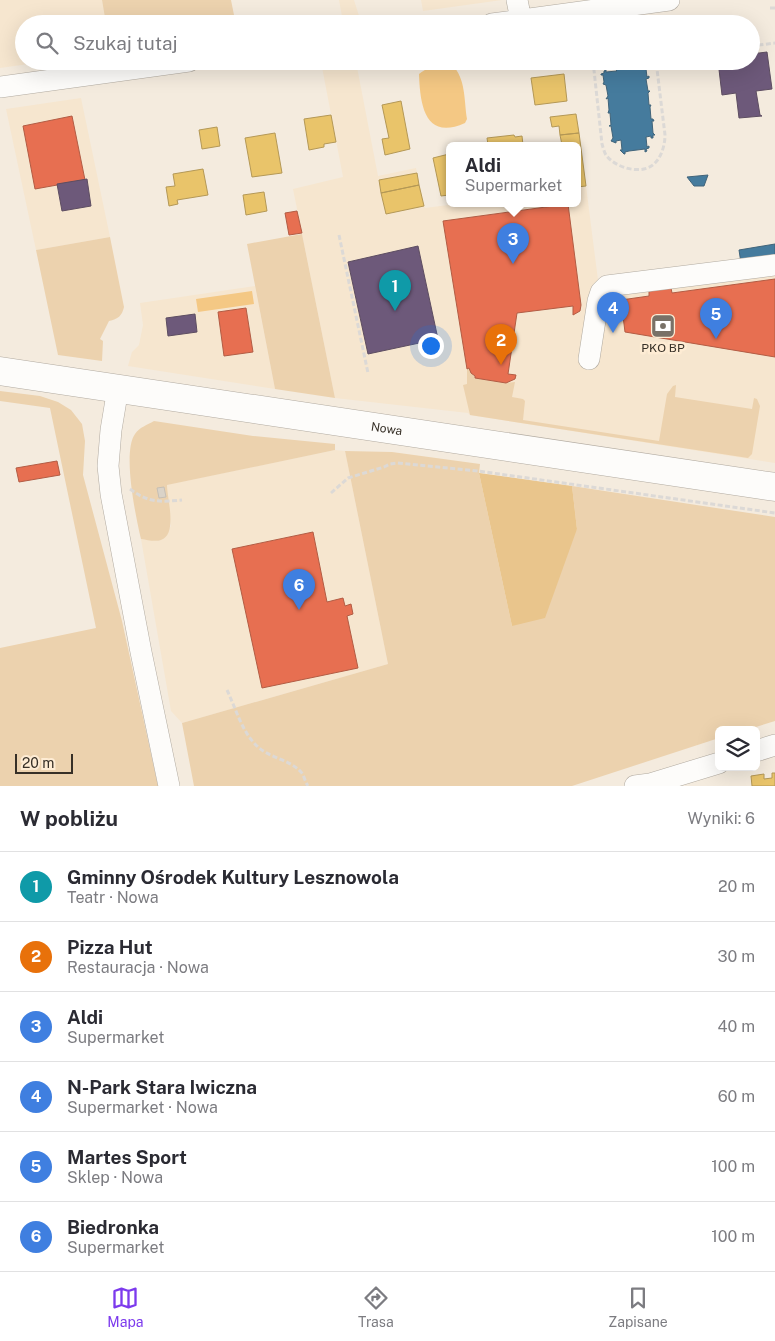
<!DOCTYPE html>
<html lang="pl">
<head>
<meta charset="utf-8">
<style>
	body { margin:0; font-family:"Public Sans",sans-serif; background:#f2f2f3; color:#2b2b33 }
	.controls { position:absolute; right:15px; bottom:15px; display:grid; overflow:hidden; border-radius:8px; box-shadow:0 5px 20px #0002 }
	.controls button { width:45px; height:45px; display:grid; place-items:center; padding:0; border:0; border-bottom:1px solid #e1e1e2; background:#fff; color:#2b2b33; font:25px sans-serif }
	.scale { position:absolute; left:15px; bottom:12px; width:58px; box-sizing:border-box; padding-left:5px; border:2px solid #373027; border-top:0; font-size:14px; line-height:18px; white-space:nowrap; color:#373027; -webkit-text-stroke:4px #feecd4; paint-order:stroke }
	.you { position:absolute; left:430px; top:345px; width:18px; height:18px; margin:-12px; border:4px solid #fff; border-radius:50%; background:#1a73e8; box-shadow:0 0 0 8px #1a73e833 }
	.badge { display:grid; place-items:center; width:32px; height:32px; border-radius:50%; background:#7c3aed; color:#fff; font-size:16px; font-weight:700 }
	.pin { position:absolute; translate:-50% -41px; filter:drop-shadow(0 1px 2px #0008) }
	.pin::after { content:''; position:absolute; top:26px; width:18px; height:15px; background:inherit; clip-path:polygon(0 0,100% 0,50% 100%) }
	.popup { position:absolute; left:446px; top:142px; width:135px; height:65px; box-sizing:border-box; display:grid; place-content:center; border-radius:8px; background:#fff; filter:drop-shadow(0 1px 4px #0005); font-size:16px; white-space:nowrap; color:#7c7c81 }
	.popup b { font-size:19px; color:#2b2b33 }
	.popup::after { content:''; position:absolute; left:50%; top:100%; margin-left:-10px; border:10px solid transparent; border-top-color:#fff }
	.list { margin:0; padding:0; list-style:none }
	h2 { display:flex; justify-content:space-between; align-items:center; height:65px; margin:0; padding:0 20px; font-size:21px }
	h2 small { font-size:16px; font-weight:400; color:#7c7c81 }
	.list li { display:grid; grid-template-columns:32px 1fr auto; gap:15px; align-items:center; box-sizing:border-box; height:70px; padding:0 20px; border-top:1px solid #e1e1e2 }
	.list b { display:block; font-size:19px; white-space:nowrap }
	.list p { margin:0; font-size:16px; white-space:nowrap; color:#7c7c81 }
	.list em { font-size:16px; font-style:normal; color:#7c7c81 }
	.icon { flex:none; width:28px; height:28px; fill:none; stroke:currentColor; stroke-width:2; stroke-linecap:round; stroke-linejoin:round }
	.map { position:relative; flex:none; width:775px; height:786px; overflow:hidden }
	.search { position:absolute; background:#fff; box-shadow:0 5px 20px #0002; left:15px; right:15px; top:15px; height:55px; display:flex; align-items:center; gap:12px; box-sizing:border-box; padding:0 18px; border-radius:28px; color:#7c7c81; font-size:19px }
	.sheet { height:485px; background:#fff }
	nav { display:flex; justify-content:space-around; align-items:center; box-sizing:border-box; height:70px; border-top:1px solid #e1e1e2; background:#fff; font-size:14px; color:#7c7c81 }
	nav a { display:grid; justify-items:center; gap:2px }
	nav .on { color:#7c3aed }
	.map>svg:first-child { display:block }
</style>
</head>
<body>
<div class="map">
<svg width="775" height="786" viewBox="0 0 775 786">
	<rect width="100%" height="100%" fill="#f4ebde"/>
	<!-- built -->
	<path fill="#f6e6cf" d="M0,0h102l4,24h-82v37h26l-50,7z
		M339,0h15l6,19 -17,3z
		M421,0h81l-79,11z
		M356,62l22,114 38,-8 9,40 39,-5h113v-16l9,-1 12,94 3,2 174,-25v206l-305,-48 -2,-2 -133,-15 -42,-209 50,-12 -21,-110z
		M81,98l29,139 -74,13 -30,-141z
		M255,286l20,103 -147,-23 4,-14 7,-7 4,-20 -3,-22z
		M335,450l10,1 43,213 -206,59 -11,-12 -30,-172 19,2 11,-15 -5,-41z"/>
	<!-- green -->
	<path fill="#ecd2ae" d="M102,0h129l3,15v9h-128z
		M302,234l33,164 -60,-9 -28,-145z
		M110,237l14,70c-2,9 -6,12 -15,14l-9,18 3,2 -1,20 -44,-6 -22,-105z
		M467,368h2l6,10 31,5 9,-1 -3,15 11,2 2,2 -2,19 136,21 8,-47 6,-8 3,-1 -1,12 77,12 2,-11 3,1 3,7 -8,48 -4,4 -278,-43 -7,-30 4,-1z
		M0,391l40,5 18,6 13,8 11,14 3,17 -2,34 39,146 36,165h-158v-138l96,-20 -46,-220 -50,-7z
		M154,421l99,15 82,8v6l-168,35c0,13 11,49 -6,55 -5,2 -14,0 -20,-1 -5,-21 -19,-87 -6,-105 5,-7 12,-9 19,-13z
		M345,451l47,1 88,12 -1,9 33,153 65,-97 -5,-43 203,31v204l-29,9h-27v8l-147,48h-378l-12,-63 206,-59z"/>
	<!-- forest -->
	<path fill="#e9c58c" d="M479,473l93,13 5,43 -32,89 -33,8z"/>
	<!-- water -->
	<path fill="#f4c884" d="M443,65h9c14,13 12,36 15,54l-2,4c-40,18 -45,-18 -46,-49 7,-6 15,-8 24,-9z
		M252,291l2,13 -56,8 -2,-13z"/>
	<!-- homes -->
	<path fill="#e9c46a" stroke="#b49856" d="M564,74l3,27 -32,4 -4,-27z
		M401,101l9,48 -25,6 -3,-16 7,-1 -7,-33z
		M576,114l3,19 -19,2 -1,-9 -7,1 -2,-10z
		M331,115l5,27 -12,2v3l-15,3 -5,-31z
		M217,127l3,19 -18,3 -3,-19z
		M275,133l7,40 -30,4 -7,-39z
		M579,133l7,53 -9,1v-42h-15l-2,-10z
		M514,135l1,2 7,-1 1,9h-35l-1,-7z
		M449,154v41l-8,1 -8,-38z
		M203,169l5,26 -31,5 1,4 -9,2 -3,-19 9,-1 -2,-12z
		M417,173l2,12 -38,8 -2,-13z
		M419,185l5,21 -38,8 -5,-21z
		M264,192l3,19 -21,4 -3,-20z
		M772,773h3v13h-23l-1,-10 13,-2v5l8,-1z"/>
	<!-- shops -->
	<path fill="#e76f51" stroke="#b25c44" d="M72,116l13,64 -50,9 -12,-63z
		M568,204l13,101 -1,6 -7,4v-9l-56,7 -9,61 8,1 -1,4 -9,4 -31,-5v-2l-4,-3 -2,-5 -2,1 -24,-148z
		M297,211l5,22 -13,2 -4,-22z
		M775,279v78l-150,-25 -4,-32 28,-4v-5l22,-3 1,5z
		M246,308l7,44 -29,4 -6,-44z
		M57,461l3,14 -41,7 -3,-14z
		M313,532l14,70 16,-4 2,8 6,-2 2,10 -6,2 11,52 -96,20 -30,-139z"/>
	<!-- offices -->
	<path fill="#6d597a" stroke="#5d4d61" d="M767,52l5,37 -16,2 4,24 2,1 -23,2 -3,-25 -14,2 -4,-34h33v-7z
		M87,179l4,27 -29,5 -5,-27z
		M418,246l20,93 -70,15 -20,-92z
		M195,314l2,18 -29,4 -2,-18z"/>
	<!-- public -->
	<path fill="#457b9d" stroke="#41647a" d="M629,64l4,2 -1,3 11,-2v-2h2v2h3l-2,2 1,8 2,-1v2l-3,1 2,12h2l-2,2 1,12h2l-1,2 1,12h2l1,2h-2l1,12 2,2h-2v3h-2v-2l-5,1 1,10 2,-1v2l-3,1 1,2 -2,1v-3l-16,2 -4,1v2h-1l-4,-4h2l-1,-10 -5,1v2l-5,-2 2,-3 -2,-12h-2l2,-1 -1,-12h-2l1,-3 -1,-12 -2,1 2,-3 -2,-11 -3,-1 1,-2 -1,-7h-2v-1l3,-1v-2l2,-1v2l11,-1 -2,-2 3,-2 -1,-2h2v2l10,-1z
		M708,175l-4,11h-10l-7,-9z
		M775,244v13l-34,6 -2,-13z"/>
	<!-- building -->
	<path fill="#dad3c8" stroke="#c6bfb5" d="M164,487l2,10 -7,1 -2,-10z"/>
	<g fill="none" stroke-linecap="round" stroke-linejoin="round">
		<defs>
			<path id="minor" d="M517,0l4,20
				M492,24l177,-24
				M0,87l189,-26
				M589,359l9,-58 3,-9 6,-6 168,-21
				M118,388l-7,42 -3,36 3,28 30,158 28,134
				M756,751l19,-6
				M635,786l15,-2 69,-21"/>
			<g id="major">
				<path id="s1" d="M0,371l775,116"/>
			</g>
		</defs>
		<!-- minor casing -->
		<use href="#minor" stroke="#b1aaa0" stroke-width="22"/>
		<!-- major casing -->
		<use href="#major" stroke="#b1aaa0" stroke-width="29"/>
		<!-- path -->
		<path stroke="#dcd9d6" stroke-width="3" stroke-dasharray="5 2.5" stroke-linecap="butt" d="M770,8h5
			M700,21v3
			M751,46l24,-3
			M593,61l9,83c1,3 2,8 4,11 9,13 37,21 49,8 7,-7 10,-19 10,-28l-9,-74
			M623,61l1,6
			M339,235l29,138
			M130,489c18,14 30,13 52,11
			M331,493l17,-15 36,-11 6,-3 7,-1 81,8 297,42
			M227,690c9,19 15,42 30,56 12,12 32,13 44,26 3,3 4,10 7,14"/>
		<!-- minor -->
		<use href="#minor" stroke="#fdfcfa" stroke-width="21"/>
		<!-- major -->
		<use href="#major" stroke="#fdfcfa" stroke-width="28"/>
	</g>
	<!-- icons -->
	<defs>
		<symbol id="bank-square" viewBox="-11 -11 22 22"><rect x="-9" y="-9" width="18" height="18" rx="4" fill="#797167" stroke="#feecd4"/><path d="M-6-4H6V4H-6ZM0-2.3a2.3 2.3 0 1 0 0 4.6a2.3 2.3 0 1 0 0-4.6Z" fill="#fff"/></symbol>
	</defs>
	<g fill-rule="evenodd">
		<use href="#bank-square" x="649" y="312" width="28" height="28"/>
	</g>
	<g text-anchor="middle" stroke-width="5" stroke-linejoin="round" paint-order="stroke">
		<!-- poi labels -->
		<g font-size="12" fill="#373027" stroke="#feecd4">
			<text x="663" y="352">PKO BP</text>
		</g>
		<!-- street labels -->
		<g font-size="12" fill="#373027" stroke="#feecd4">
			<text dy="4" stroke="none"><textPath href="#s1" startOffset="391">Nowa</textPath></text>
		</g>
	</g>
</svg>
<div class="controls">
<button><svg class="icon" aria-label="layers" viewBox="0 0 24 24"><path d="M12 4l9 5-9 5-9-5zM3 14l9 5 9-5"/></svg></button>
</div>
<div class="scale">20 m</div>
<div class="you"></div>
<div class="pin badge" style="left:395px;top:311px;background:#0f9aa8">1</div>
<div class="pin badge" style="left:501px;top:365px;background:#e8710a">2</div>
<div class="pin badge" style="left:513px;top:264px;background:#3f7fe0">3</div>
<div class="popup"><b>Aldi</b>Supermarket</div>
<div class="pin badge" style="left:613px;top:333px;background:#3f7fe0">4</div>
<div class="pin badge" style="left:716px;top:339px;background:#3f7fe0">5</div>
<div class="pin badge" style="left:299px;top:610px;background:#3f7fe0">6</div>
<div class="search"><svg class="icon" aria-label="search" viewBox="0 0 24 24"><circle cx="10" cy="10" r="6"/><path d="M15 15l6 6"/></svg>Szukaj tutaj</div>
</div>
<section class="sheet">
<h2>W pobliżu<small>Wyniki: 6</small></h2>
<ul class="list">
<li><span class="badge" style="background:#0f9aa8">1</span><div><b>Gminny Ośrodek Kultury Lesznowola</b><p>Teatr · Nowa</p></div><em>20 m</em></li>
<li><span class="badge" style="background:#e8710a">2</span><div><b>Pizza Hut</b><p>Restauracja · Nowa</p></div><em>30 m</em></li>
<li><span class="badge" style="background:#3f7fe0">3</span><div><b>Aldi</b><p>Supermarket</p></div><em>40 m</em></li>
<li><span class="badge" style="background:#3f7fe0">4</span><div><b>N-Park Stara Iwiczna</b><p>Supermarket · Nowa</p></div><em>60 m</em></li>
<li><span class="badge" style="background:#3f7fe0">5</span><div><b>Martes Sport</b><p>Sklep · Nowa</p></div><em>100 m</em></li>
<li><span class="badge" style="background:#3f7fe0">6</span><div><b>Biedronka</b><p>Supermarket</p></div><em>100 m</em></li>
</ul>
</section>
<nav>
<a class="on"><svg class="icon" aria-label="map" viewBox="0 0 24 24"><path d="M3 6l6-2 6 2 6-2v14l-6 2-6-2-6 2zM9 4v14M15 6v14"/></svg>Mapa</a>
<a><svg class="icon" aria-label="directions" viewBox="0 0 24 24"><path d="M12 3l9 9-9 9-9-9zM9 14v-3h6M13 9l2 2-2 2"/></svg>Trasa</a>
<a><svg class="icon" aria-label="saved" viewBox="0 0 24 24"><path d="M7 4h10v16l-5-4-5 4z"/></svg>Zapisane</a>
</nav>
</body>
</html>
